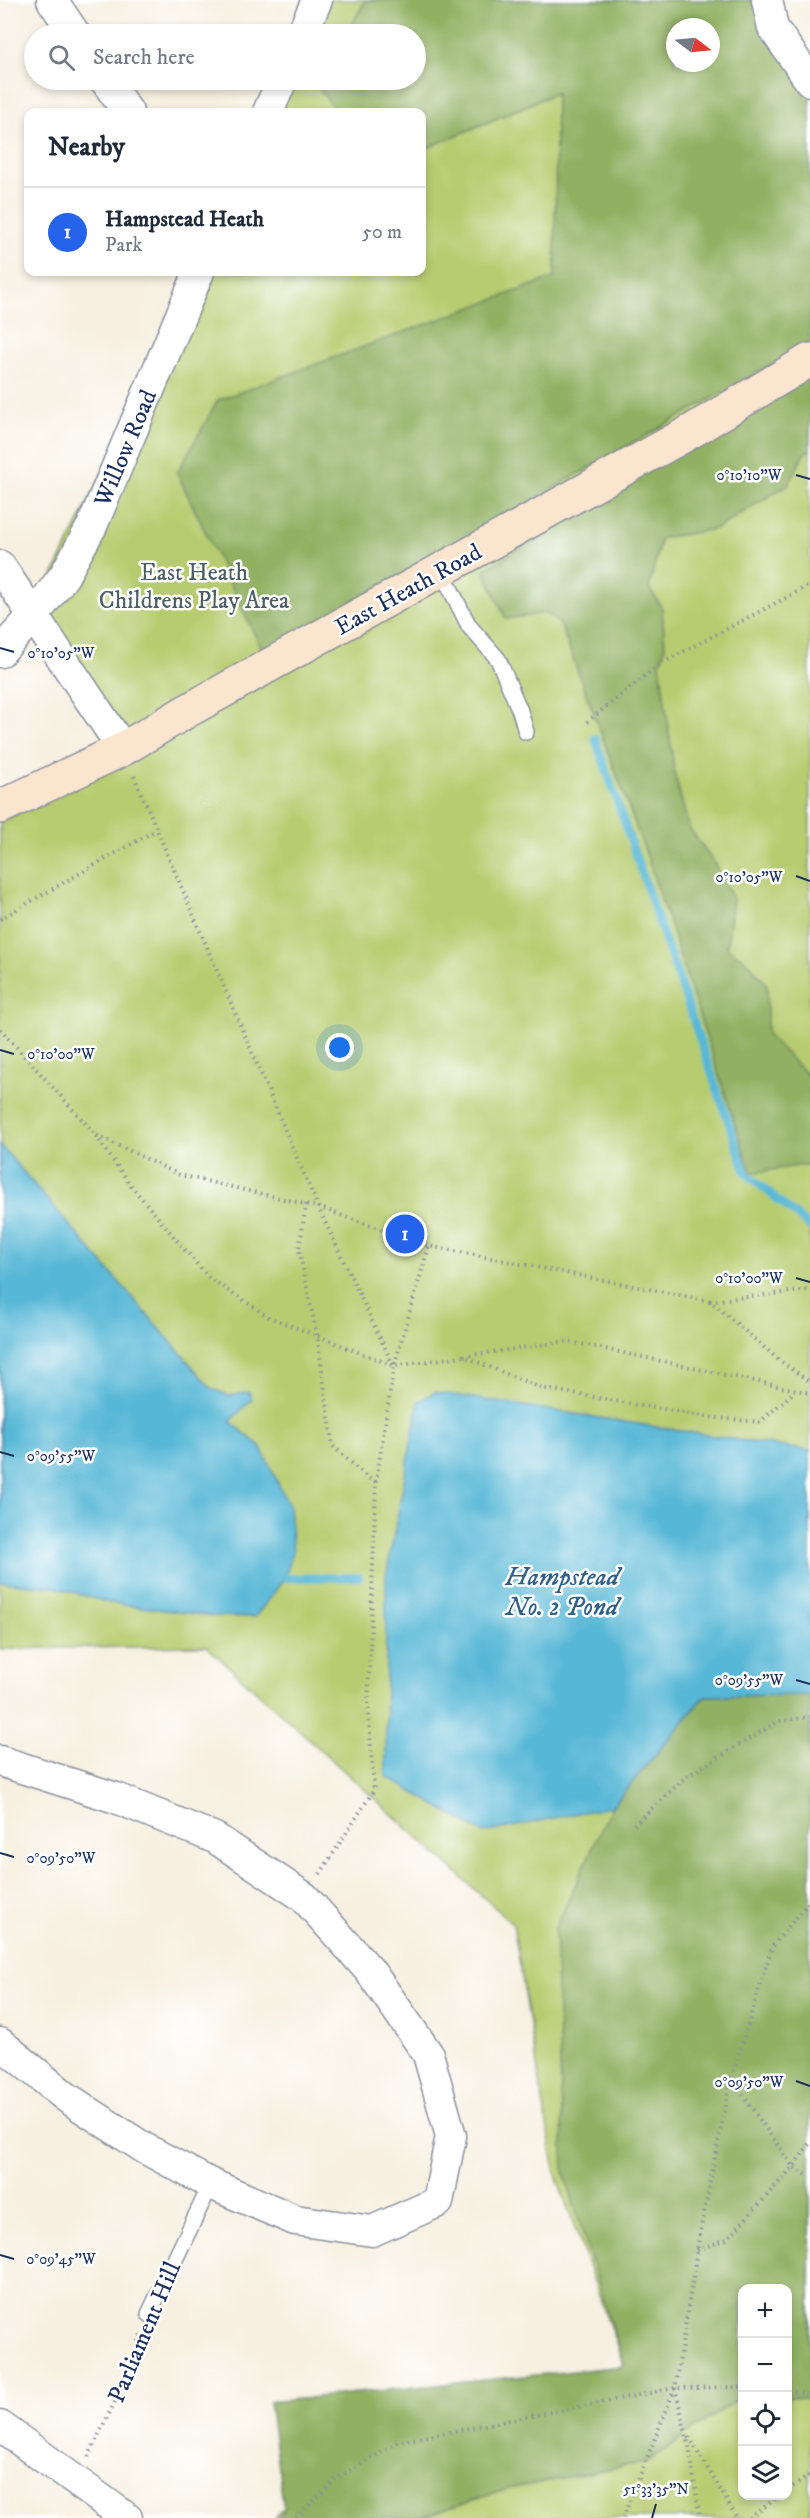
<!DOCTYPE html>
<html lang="en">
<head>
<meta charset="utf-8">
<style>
	body { margin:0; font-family:"IM FELL DW Pica",serif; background:#f2f2f3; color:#1f2937 }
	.controls { position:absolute; right:18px; bottom:18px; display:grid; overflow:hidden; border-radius:12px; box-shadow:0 3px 9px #0003 }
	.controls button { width:54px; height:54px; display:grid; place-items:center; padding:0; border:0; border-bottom:2px solid #e0e1e3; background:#fff; color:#1f2937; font:30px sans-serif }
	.compass { position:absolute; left:666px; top:18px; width:54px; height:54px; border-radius:50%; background:#fff; box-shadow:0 3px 9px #0003; rotate:106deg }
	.you { position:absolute; left:340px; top:1048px; width:21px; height:21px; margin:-15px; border:4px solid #fff; border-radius:50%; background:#1a73e8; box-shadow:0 0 0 9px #1a73e833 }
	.badge { display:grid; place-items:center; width:39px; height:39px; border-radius:50%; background:#2563eb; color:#fff; font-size:20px; font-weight:700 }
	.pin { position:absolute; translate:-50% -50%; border:3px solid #fff; box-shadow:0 2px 6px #0006 }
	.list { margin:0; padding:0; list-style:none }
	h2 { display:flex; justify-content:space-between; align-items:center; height:78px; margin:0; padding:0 24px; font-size:26px }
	h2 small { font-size:20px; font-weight:400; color:#747a83 }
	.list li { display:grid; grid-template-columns:39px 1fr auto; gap:18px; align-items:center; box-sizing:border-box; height:90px; padding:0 24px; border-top:2px solid #e0e1e3 }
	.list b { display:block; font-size:22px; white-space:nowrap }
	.list p { margin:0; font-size:20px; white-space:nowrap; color:#747a83 }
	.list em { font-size:20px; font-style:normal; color:#747a83 }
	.icon { flex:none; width:33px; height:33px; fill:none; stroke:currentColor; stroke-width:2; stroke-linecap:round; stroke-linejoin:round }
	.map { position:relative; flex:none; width:810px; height:2518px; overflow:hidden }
	.search { position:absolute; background:#fff; box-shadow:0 3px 9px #0003; left:24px; top:24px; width:402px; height:66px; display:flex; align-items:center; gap:15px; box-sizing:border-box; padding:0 21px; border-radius:33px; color:#747a83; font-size:22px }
	.panel { position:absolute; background:#fff; box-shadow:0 3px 9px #0003; left:24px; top:108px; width:402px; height:168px; border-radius:12px }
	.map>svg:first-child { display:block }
</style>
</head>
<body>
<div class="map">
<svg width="810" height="2518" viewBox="0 0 810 2518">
	<rect width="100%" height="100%" fill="#fff"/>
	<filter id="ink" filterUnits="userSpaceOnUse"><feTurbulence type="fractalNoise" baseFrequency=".0167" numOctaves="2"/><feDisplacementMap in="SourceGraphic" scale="12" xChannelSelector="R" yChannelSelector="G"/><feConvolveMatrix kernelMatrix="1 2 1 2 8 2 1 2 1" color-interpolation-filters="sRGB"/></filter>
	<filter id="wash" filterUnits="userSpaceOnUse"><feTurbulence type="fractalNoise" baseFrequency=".008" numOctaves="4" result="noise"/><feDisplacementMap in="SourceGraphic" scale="24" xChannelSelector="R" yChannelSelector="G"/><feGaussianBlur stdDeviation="1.35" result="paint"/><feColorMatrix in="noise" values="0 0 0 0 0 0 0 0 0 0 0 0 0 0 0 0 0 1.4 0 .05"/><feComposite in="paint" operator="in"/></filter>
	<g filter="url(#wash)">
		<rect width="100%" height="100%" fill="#f7f0e0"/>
		<!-- green -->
		<path fill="#b7cc70" stroke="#697e67" stroke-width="1.5" fill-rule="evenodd" d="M317,0h450l43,81v2437h-535l5,-7 344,-145 -69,-194 -42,-248 -307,-278 -206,3v-827l120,-57 -86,-150 165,-343h223v-160h-154l14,-32h134v-46h-114zM675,27h36v36h-36zM742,2288h46v208h-46z"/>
		<!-- forest -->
		<path fill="#91b062" stroke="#567060" stroke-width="1.5" fill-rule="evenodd" d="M366,0h401l43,81v262l-547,309 -86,-179 41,-73 337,-123 1,-184 -134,57v-38h-85l-20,-26 3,-6h96v-46h-70zM675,27h36v36h-36z
			M810,371v80l-5,1 -16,32 -73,45 -55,9 -12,50 13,20 3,39 -5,17 15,112 14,52 24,33 20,38 -6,48 23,17 17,21v49l40,41h3v89l-59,9 -105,-320 -86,-229 -14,-11 -40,6 -22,-49z
			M810,1695v705l-22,-3v-109h-46v108l-94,65 -140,28 -90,29h-139l5,-8 -15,-108 355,-36 -60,-194 -9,-243 57,-123 93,-110z"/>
		<!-- water -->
		<path fill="#57b7d6" stroke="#39739a" stroke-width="1.5" d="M0,1145l211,243 18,8 20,-4 3,7 -22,22 30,25 29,60 4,46 -8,26 -30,39 -43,-1 -102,-13 -55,-16 -55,-5z
			M435,1392l375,59v244l-105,1 -93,110 -129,27 -97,-57v-199l33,-176z"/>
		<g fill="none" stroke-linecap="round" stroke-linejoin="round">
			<!-- stream -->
			<path stroke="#57b7d6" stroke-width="8" d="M595,738l151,435 64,54
				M277,1572l8,6 74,-1"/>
		</g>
	</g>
	<g filter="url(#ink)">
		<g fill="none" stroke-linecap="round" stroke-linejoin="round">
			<defs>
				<path id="lane" d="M441,570l28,56 29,33 22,52 6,21
					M149,2314l62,-130"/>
				<path id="street" d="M52,0l23,34
					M767,0l6,28 37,53
					M302,34l15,-34
					M105,80l23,32
					M268,112l14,-32
					M0,566l123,183
					M0,652l34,-37 30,-39 28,-50 107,-254
					M0,1761l116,37 99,40 89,59 66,74 58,83 23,82 -13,66 -66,29 -77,-11 -84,-36 -67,-36 -78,-51 -66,-54
					M0,2426l127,92"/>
				<path id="secondary" d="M0,807l123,-58 64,-38 503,-279 120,-72"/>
			</defs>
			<!-- lane casing -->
			<use href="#lane" stroke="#89909f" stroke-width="18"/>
			<!-- street casing -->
			<use href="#street" stroke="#89909f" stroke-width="33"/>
			<!-- secondary casing -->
			<use href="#secondary" stroke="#89909f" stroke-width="36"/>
			<!-- path -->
			<path stroke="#89909f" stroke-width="4" stroke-dasharray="1.5 4.5" stroke-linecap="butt" d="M587,722l73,-58 150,-79
				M134,776l184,431 75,158
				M0,919l156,-89
				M0,1029l96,106 84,40 138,32 111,39 281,55 69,59 31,22
				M96,1136l36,51 77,91 60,39 125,49 69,-10 78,32 167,29 52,5 35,-31
				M306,1204l-7,46 18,85 16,111 35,32 8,4
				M710,1301l100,-11
				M464,1356l104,-15 242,52
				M634,1825l53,-49 92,-55 31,-4
				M320,1874l54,-84 -6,-85 8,-223 18,-116 35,-120
				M732,2080l61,87 17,10
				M697,2250l30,-11 66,-72 17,-24
				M675,2388l14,58 11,72
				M788,2391l22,3
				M689,2437l48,81
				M88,2457l30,-62 24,-63
				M788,2490l22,-15
				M296,2518l40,-39 62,-37 277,-54 67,-1
				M623,2518l52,-130 25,-156 31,-153 41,-132 38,-46
				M750,2518l29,-22"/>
			<!-- lane -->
			<use href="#lane" stroke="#fff" stroke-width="15"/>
			<!-- street -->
			<use href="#street" stroke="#fff" stroke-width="30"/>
			<!-- secondary -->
			<use href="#secondary" stroke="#fbe5cf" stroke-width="33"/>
		</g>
	</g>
	<!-- ticks -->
	<path fill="none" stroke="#1b2f5e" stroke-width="2" d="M796,475l14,4M0,648l14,4M796,876l14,5M0,1050l14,4M796,1278l14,4M0,1452l14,4M796,1680l14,4M0,1853l14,4M796,2081l14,5M0,2255l14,4M652,2518l4,-14"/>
	<g text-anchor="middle" stroke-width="5" stroke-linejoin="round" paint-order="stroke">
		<!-- street labels -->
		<g font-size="24" fill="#1b2f5e" stroke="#fff">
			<text transform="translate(125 448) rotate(-67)" y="8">Willow Road</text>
			<text transform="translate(408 589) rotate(-29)" y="8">East Heath Road</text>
			<text transform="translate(144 2332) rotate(-67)" y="8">Parliament Hill</text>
		</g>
		<!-- park labels -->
		<g font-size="24" fill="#4a5e63" stroke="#fff">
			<text x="194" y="580">East Heath<tspan x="194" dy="28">Childrens Play Area</tspan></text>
		</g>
		<!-- water labels -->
		<g font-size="26" font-style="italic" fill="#305f88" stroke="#fff">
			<text x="562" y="1585">Hampstead<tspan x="562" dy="30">No. 2 Pond</tspan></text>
		</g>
	</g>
	<g font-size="15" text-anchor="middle" fill="#1b2f5e" stroke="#fff" stroke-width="5" stroke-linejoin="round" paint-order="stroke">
		<text x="749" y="480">0°10'10"W</text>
		<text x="61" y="658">0°10'05"W</text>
		<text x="749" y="882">0°10'05"W</text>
		<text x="61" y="1059">0°10'00"W</text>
		<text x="749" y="1283">0°10'00"W</text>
		<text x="61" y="1461">0°09'55"W</text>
		<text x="749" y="1685">0°09'55"W</text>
		<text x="61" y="1863">0°09'50"W</text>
		<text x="749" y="2087">0°09'50"W</text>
		<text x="61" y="2264">0°09'45"W</text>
		<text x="656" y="2494">51°33'35"N</text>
	</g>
</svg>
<div class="controls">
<button>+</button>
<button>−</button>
<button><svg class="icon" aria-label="locate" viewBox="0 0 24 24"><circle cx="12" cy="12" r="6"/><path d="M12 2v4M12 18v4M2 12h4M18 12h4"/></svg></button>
<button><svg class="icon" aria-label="layers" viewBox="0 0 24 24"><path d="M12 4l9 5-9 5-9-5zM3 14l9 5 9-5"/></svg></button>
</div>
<svg class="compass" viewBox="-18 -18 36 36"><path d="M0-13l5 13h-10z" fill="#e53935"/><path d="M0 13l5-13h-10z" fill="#747a83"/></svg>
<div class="you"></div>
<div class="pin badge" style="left:405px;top:1234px">1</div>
<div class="search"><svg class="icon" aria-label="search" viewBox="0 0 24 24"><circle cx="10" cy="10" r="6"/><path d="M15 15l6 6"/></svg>Search here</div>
<section class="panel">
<h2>Nearby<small></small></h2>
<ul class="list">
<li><span class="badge">1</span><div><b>Hampstead Heath</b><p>Park</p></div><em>50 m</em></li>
</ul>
</section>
</div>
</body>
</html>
